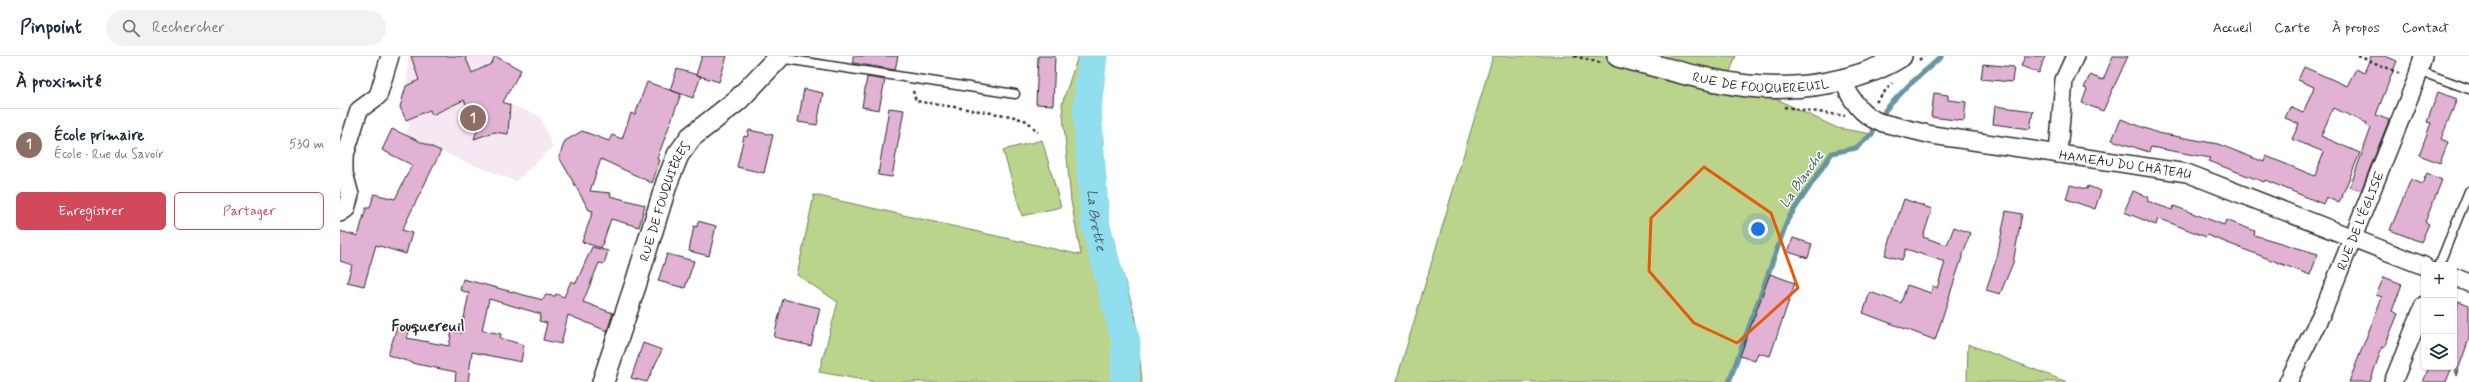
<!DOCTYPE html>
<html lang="fr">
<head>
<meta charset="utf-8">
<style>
	body { margin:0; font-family:Mynerve,sans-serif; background:#f2f2f3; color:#1f2937 }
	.controls { position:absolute; right:12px; bottom:12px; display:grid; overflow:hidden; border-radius:6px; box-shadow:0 1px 3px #0004 }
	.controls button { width:36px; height:36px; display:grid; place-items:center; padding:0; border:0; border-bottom:1px solid #e0e1e3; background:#fff; color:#1f2937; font:20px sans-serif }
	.you { position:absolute; left:1418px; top:173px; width:14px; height:14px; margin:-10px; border:3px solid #fff; border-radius:50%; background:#1a73e8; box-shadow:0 0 0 6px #1a73e833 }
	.badge { display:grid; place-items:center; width:26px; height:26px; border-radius:50%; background:#d1495b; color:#fff; font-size:13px; font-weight:700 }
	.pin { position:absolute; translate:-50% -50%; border:2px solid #fff; box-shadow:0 1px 4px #0006 }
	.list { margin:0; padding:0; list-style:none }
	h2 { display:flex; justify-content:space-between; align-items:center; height:52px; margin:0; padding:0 16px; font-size:17px }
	h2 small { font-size:13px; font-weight:400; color:#747a83 }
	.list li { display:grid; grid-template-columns:26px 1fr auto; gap:12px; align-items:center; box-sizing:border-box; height:72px; padding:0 16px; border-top:1px solid #e0e1e3 }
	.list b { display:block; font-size:15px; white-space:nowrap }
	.list p { margin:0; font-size:13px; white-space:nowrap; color:#747a83 }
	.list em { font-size:13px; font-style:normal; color:#747a83 }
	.actions { display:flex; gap:8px; padding:12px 16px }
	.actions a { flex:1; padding:9px 0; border:1px solid #d1495b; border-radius:6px; text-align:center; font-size:14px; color:#d1495b }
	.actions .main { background:#d1495b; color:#fff }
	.icon { flex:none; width:22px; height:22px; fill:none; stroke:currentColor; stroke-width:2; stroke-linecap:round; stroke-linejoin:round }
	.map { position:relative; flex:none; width:2129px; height:326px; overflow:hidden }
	header { display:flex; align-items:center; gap:24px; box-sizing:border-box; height:56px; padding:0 20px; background:#fff; border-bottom:1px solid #e0e1e3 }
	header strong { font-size:19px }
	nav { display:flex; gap:22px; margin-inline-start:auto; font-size:14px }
	.search { width:280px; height:36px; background:#f2f2f3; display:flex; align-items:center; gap:10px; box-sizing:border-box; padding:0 14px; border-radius:22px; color:#747a83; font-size:15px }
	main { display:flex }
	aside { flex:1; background:#fff }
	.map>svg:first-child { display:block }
</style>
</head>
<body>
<header>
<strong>Pinpoint</strong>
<div class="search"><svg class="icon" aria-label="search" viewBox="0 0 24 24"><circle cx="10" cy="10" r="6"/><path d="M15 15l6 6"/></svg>Rechercher</div>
<nav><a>Accueil</a><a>Carte</a><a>À propos</a><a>Contact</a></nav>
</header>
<main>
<aside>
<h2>À proximité<small></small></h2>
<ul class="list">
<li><span class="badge" style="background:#8d6e63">1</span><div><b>École primaire</b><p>École · Rue du Savoir</p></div><em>530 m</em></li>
</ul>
<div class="actions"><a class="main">Enregistrer</a><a>Partager</a></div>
</aside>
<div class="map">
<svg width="2129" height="326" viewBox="0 0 2129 326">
	<rect width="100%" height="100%" fill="#fff"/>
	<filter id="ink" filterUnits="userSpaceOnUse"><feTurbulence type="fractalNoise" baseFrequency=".025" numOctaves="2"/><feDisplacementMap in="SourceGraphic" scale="8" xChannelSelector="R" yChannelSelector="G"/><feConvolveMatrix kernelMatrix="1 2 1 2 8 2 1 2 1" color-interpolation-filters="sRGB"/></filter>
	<g filter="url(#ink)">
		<!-- built -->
		<path fill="#f6e8f2" d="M68,0h87l26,14 -18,32 37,14 13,31 -37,34 -56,-21 -55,-26 5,-9 -10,-18 7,-22z"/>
		<!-- green -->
		<path fill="#bbd48b" stroke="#73805b" d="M738,0h29l-11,48 10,111 30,104 6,63h-267l-56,-10 19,-70 -41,-27 17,-80 267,60 -10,-54 -9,-97z
			M1153,0h243l-10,26 23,4 88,42 35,6 -16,14 -24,5 -44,66 -59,163h-333z
			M702,84l19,67 -39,9 -19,-66z
			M1628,288l99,38h-100z"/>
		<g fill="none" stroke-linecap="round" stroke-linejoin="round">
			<!-- stream -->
			<path stroke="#6896a0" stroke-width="5" d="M1389,326l59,-163 44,-66 24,-5 16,-14 14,-25 23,-24 33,-29"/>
			<!-- river -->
			<path stroke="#90deee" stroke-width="29" id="s1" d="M753,0l-6,53 8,113 31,120 -1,40"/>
		</g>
		<!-- building -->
		<path fill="#e1b2d4" stroke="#2b2b2b" d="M71,0h54l7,17 19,-9 4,-8 26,14 -18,32 7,3 -2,29 -14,-2 -20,7 6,-16 -9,-19 -4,2 -3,-6 -32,15 -2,-5 -24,10 -6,-13 6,-21 13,-6z
			M362,0h25l-8,26 -23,-7z
			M513,0h45l-3,14 -42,-7z
			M698,0h17l-2,49 -17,-1z
			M1685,0h20l-6,17 -18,-7z
			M1773,0h15l-25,55 -21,-8 5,-14 -3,-1 6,-13 13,5z
			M2031,0h14l12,5 -21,54 13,5 -28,71 -11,-4 21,-59 -5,-3 1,-2 -34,-15 -12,28 39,17 -21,50 -13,-6 -3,7 -58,-24 -1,2 -56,-21 2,-3 -59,-11 -2,5 -37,-12 9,-21 37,14 60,11 46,18 2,-6 49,20 9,-24 -32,-13 7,-15 -14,-6 5,-11 13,6 11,-26 -16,-7 6,-13 43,19 9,-17 8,4z
			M1643,8l31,3 -2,15 -31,-3z
			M337,13l24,7 -8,22 -23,-8z
			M527,21l18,3 -6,30 -17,-3z
			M307,26l34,12 -24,65 3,1 -8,23 -51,-24 -11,32 21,2 -1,3 35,9 -6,22 -28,-8 -10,29 -19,-6 11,-31 -4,-1 -30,-53 6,-16 17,-10 27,10 3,-6 10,4 9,-26 4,2z
			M464,33l19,4 -6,32 -19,-3z
			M2098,36l19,7 -16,40 7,3 -8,21 -21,-8 12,-32 -4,-1z
			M1594,37l14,2v5l18,2 -2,19 -33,-4z
			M1655,50l38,5 -3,18 -37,-5z
			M549,52l15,2 -12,67 -14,-2z
			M52,73l49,22 -39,79 10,3 -6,21 -30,-9 -12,41 -17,-4 5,-17 -12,-4v-30l18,5 8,-28h4l4,-14 21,5 17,-34 -30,-15z
			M409,74l24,5 -9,38 -27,-6 7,-31 3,1z
			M2087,117l15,7 -17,42 4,2 -8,18 -31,-12 21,-51 11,5z
			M1730,129l17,4 1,-3 13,5 -6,18 -29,-10z
			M1793,135l16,6 -2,4 25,9 2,-4 50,19 2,-5 29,11 -1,4 64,19 -8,21 -103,-40 -1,2 -48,-19 -2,7 -32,-13z
			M1564,143l28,10 -9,28 24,8 7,-18 16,6 -35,107 -72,-27 7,-21 31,11 6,-18 24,8 2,-7 4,2 8,-26 -39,-13 -4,11 -17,-5z
			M1666,155l16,3 -9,49 -13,31 -14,-4 11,-33z
			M358,165l18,5 -7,30 -20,-5 5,-25 3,1z
			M1453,182l19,6 -4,14 -20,-6z
			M252,191l16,4 -4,13 -5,-1 -16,39 30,11 -6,18 -39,-16 -7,29 -18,-4 4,-17 -8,-2 2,-7 -52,-15 -7,31 19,4 -1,4 24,7 -3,17 -49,-10 -4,30h-13l1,-10 -40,-8 -28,-9 9,-28 12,5 -2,6 42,8 3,-15 9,2 8,-40 -9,-3 3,-11 80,21 2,-5 10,1 1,-2 8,3 7,-16 5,2z
			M327,198l27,7 -9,27 -27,-7z
			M1430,218l25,9 -25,73 -12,-3 -3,8 -15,-5z
			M2044,221l18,7 -10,27 6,3 -14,34 -2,-1 -12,35h-21l33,-85 -6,-2z
			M443,243l37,9 -9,38 -37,-9z
			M2119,245l10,4v34l-13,37 -2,-62z
			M303,287l19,7 -15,32 -16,-4z
			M2089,311h23l-6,15h-23z"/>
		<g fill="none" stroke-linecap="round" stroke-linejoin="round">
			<defs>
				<path id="service" d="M439,2l236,36
					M2079,15l50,18
					M2099,209l30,-74"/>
				<g id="minor">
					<path id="s2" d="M1503,23c6,18 17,35 36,43l53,13 255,38 237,93"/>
					<path d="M1718,98l6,-74 11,-24"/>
					<path d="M0,157l6,-4 4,-14 -6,-22v-15l15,-48 19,-14 12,-40"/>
					<path d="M2114,221l15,6"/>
					<path id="s3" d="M1948,326l36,-73 93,-231 6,-22"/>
					<path d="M2053,326l31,-77"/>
				</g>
				<g id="tertiary">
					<path id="s4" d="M1278,0c43,11 87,25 130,30 50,5 110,-3 153,-30"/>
					<path id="s5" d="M263,326l33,-99 31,-101 11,-27 13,-18 47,-37 42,-44"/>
				</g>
			</defs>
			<!-- service casing -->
			<use href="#service" stroke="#2b2b2b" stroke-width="11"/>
			<!-- minor casing -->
			<use href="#minor" stroke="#2b2b2b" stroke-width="20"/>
			<!-- tertiary casing -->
			<use href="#tertiary" stroke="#2b2b2b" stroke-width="24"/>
			<!-- path -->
			<path stroke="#2b2b2b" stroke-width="2.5" stroke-dasharray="3 3" stroke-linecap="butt" d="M1234,0l27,7
				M2018,0l44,18
				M1579,4l5,-4
				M573,35l3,10 95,15 16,5 11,11
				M1536,46l16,-19
				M1444,51l61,9"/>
			<!-- service -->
			<use href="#service" stroke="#fff" stroke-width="8"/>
			<!-- minor -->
			<use href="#minor" stroke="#fff" stroke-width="17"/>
			<!-- tertiary -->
			<use href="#tertiary" stroke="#fff" stroke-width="21"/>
		</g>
	</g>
	<!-- marked area -->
	<path fill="none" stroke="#e8590c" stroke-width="3" stroke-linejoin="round" d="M1364,111l67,46 27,75 -61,55 -43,-20 -45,-52 2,-53z"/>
	<g text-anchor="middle" stroke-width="3" stroke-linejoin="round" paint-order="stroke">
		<!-- street labels -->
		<g font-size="13" fill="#2b2b2b" stroke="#fff">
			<text dy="5" stroke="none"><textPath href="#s4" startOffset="146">RUE DE FOUQUEREUIL</textPath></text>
			<text dy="5" stroke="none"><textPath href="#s2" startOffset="308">HAMEAU DU CHÂTEAU</textPath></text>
			<text dy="5" stroke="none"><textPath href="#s5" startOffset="191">RUE DE FOUQUIÈRES</textPath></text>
			<text dy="5" stroke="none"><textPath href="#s3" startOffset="177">RUE DE L'ÉGLISE</textPath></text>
		</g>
		<!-- water labels -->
		<g font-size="14" font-style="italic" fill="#496166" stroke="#fff">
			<text transform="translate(1461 123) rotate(-55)" y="5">La Blanche</text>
			<text dy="5" stroke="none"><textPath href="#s1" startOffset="165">La Brette</textPath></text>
		</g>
		<!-- quarter labels -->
		<g font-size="15" font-weight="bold" fill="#2b2b2b" stroke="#fff">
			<text x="88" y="275">Fouquereuil</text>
		</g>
	</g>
</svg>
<div class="controls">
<button>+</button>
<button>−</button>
<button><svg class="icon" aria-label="layers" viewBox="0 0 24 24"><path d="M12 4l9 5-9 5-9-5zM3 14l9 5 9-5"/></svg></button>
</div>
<div class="you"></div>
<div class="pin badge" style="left:133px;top:62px;background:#8d6e63">1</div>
</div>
</main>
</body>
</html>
